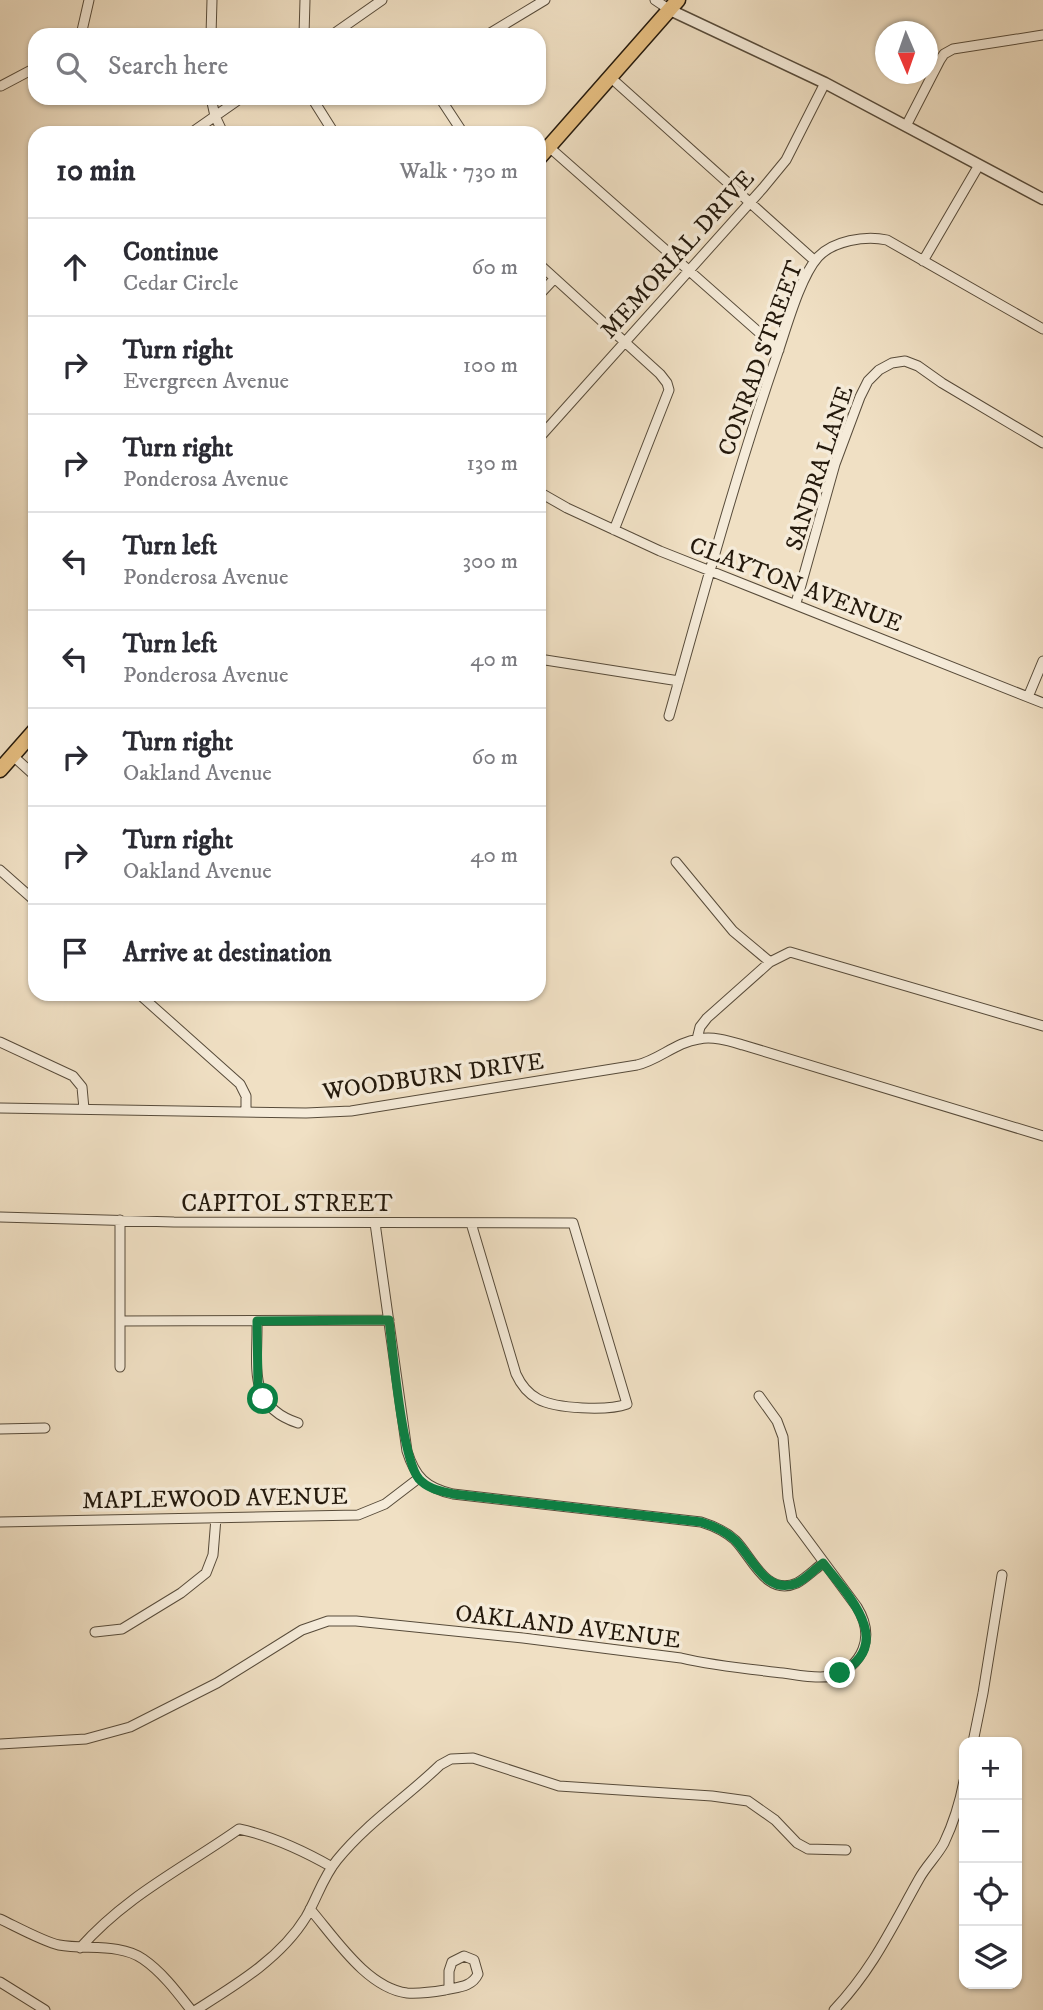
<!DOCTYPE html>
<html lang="en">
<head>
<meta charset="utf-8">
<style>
	body { margin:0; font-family:"IM FELL DW Pica",serif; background:#f2f2f3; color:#2b2b33 }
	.controls { position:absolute; right:21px; bottom:21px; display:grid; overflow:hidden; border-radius:14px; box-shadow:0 2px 5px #0004 }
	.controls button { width:63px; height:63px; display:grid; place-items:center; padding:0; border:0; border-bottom:2px solid #e1e1e2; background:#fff; color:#2b2b33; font:35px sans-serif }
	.compass { position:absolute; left:875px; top:21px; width:63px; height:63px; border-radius:50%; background:#fff; box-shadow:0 2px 5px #0004; rotate:178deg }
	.stop { position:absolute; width:21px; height:21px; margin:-16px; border:5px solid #0b8043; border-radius:50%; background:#fff }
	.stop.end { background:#0b8043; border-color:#fff; box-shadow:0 2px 7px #0008 }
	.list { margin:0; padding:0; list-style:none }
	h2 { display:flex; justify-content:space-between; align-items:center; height:91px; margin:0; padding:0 28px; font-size:30px }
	h2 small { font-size:23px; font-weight:400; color:#7c7c81 }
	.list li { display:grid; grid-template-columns:46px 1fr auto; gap:21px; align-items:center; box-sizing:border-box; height:98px; padding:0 28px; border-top:2px solid #e1e1e2 }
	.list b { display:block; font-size:26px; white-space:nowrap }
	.list p { margin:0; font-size:23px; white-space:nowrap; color:#7c7c81 }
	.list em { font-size:23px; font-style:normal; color:#7c7c81 }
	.icon { flex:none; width:38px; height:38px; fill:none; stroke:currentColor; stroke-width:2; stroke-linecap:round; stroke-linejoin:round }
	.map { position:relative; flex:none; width:1043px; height:2010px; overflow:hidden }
	.search { position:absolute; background:#fff; box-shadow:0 2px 5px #0004; left:28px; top:28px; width:518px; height:77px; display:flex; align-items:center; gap:18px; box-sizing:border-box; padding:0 24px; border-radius:21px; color:#7c7c81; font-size:26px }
	.panel { position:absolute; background:#fff; box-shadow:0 2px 5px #0004; left:28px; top:126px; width:518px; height:875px; border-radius:21px }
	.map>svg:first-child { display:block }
</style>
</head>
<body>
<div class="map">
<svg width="1043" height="2010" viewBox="0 0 1043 2010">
	<rect width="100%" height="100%" fill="#f0e0c4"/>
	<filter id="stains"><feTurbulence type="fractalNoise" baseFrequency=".00286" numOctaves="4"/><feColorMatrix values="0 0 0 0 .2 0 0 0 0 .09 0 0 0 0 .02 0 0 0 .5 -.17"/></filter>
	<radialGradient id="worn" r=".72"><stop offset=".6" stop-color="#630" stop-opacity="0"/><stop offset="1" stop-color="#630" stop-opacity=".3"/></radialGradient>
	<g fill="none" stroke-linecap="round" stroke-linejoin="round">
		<defs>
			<path id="minor" d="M655,0l15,10
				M81,35l8,-35
				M211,35l1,-35
				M304,35l1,-35
				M332,35l50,-35
				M487,35l58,-35
				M610,77l205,184
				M1,86l34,-18
				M211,98l4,18 8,17
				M312,98l22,35
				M440,98l23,35
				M906,126l34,-66 4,-6 9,-5 90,-14
				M191,133l50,-35
				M549,147l230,203
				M923,261l56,-96
				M539,264l121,110 7,9 2,7 -55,140
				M539,295l15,-16
				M539,438l224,-250 23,-28 39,-77
				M539,492l28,16 93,43 383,152
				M796,603l39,-139 25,-67 8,-16 11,-11 13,-7 13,-2 13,5 24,17 101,60
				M539,659l140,22
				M1028,697l15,-36
				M669,716c34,-121 67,-242 108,-361 9,-26 23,-78 41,-98 15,-16 47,-22 69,-17l156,89
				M12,755l23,21
				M676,862l57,69 37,31
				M0,870l35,31
				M139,994l101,90 6,12v15
				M697,1039l3,-12 7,-9 63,-56 20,-10 253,74
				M0,1042l73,34 9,11 2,22
				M0,1108l306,5 45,-2 286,-46c22,-5 39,-23 62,-26 14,-3 30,2 44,6l300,91
				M0,1217l174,5 399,1 54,181c-19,7 -71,5 -89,-5 -11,-6 -17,-14 -22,-25l-45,-151
				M375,1223l32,228c8,26 19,37 46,43l248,28c13,4 24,9 34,18 17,17 31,57 62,43 9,-5 18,-14 26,-20
				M120,1321l269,-1
				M257,1321c1,44 -11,85 41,102
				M120,1367v-147
				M0,1429l45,-1
				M0,1522l358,-7 27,-11 34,-26
				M95,1632l27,-3 59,-36 25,-20 7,-18 3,-37
				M973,1742l10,-49 19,-118
				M0,1744l86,-5 44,-12 87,-44 85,-53 26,-9h28l167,17 158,20c33,8 68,11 102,15 15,2 33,6 49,3 14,-3 26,-14 31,-27 6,-15 2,-29 -6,-42l-65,-88 -4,-21 -5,-61 -6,-16 -18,-25
				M310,1909c25,29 57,79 97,84 13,1 26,-1 38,-3 13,-3 27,-3 33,-16l-4,-14 -10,-4 -12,6 -3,9v18
				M0,1919c15,7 44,23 59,26 27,5 61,-2 84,14 19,13 34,33 48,51
				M80,1948c47,-53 102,-79 159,-119 33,7 63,21 93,38
				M0,1982l45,28
				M196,2010c40,-25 85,-52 110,-93 11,-19 17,-40 31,-57 30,-37 70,-63 103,-95l11,-6 22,-1 86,28 153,10 36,5 27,19 22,23 11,6 38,1
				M834,2010c39,-41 58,-83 85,-131 7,-13 18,-23 25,-36 9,-19 16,-41 20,-62"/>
			<path id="tertiary" d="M670,10l155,73 218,116"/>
			<path id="primary" d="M539,158l139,-158
				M0,770l35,-40"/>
		</defs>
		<!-- minor casing -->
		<use href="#minor" stroke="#574b3a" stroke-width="11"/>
		<!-- tertiary casing -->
		<use href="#tertiary" stroke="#574b3a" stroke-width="13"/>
		<!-- primary casing -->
		<use href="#primary" stroke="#24190c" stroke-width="17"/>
		<!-- minor -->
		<use href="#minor" stroke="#f5ebd9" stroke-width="9"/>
		<!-- tertiary -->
		<use href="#tertiary" stroke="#f5ebd9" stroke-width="10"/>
		<!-- primary -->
		<use href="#primary" stroke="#e8c082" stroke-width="14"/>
	</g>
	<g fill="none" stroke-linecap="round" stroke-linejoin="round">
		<!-- route -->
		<path stroke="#0b8043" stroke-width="9" d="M263,1399l-5,-11 -1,-67 132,-1c4,31 13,139 30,159 9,10 22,12 34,15l248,28c13,4 24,9 34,18 17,17 31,56 62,43 9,-4 18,-14 26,-20 24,31 74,81 17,110"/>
	</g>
	<g text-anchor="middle" stroke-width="7" stroke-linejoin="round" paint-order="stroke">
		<!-- street labels -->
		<g font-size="24" fill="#24190c" stroke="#f5ebd9">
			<text transform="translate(677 254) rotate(-48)" y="8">MEMORIAL DRIVE</text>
			<text transform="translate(760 358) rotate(-70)" y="8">CONRAD STREET</text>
			<text transform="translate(819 468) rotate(-72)" y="8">SANDRA LANE</text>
			<text transform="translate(796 584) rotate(21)" y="8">CLAYTON AVENUE</text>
			<text transform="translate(433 1076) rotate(-8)" y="8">WOODBURN DRIVE</text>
			<text x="287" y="1211">CAPITOL STREET</text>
			<text transform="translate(215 1498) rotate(-1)" y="8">MAPLEWOOD AVENUE</text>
			<text transform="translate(568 1626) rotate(7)" y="8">OAKLAND AVENUE</text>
		</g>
	</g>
	<rect width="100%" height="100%" filter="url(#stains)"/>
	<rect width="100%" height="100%" fill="url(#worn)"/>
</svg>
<div class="controls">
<button>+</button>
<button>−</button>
<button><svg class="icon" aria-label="locate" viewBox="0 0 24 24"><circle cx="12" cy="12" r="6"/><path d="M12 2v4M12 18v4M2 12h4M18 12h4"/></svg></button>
<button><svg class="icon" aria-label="layers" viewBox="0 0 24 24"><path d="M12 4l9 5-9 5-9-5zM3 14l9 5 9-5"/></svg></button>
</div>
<svg class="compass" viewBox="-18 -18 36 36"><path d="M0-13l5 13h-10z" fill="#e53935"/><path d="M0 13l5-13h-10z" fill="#7c7c81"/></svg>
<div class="stop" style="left:263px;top:1399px"></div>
<div class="stop end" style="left:840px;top:1673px"></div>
<div class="search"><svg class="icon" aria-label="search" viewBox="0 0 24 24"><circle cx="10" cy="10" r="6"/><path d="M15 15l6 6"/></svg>Search here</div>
<section class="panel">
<h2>10 min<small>Walk · 730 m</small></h2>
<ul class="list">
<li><svg class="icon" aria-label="ahead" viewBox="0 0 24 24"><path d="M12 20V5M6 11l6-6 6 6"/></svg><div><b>Continue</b><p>Cedar Circle</p></div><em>60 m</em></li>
<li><svg class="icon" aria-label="right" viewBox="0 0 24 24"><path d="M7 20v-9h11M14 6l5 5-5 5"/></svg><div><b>Turn right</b><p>Evergreen Avenue</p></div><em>100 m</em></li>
<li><svg class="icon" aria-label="right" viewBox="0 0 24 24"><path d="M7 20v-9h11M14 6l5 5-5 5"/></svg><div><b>Turn right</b><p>Ponderosa Avenue</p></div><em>130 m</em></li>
<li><svg class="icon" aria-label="left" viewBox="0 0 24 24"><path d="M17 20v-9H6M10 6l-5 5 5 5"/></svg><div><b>Turn left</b><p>Ponderosa Avenue</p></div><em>300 m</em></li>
<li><svg class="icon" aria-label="left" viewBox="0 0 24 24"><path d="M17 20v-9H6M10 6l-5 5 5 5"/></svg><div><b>Turn left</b><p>Ponderosa Avenue</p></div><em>40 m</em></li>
<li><svg class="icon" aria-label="right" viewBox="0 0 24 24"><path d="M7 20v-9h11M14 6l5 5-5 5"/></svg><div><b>Turn right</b><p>Oakland Avenue</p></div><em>60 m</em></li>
<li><svg class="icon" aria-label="right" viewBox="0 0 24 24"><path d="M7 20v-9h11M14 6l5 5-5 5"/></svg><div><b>Turn right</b><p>Oakland Avenue</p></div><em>40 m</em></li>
<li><svg class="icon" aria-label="arrive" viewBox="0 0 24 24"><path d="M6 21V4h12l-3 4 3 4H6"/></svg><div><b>Arrive at destination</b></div></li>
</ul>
</section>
</div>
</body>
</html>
